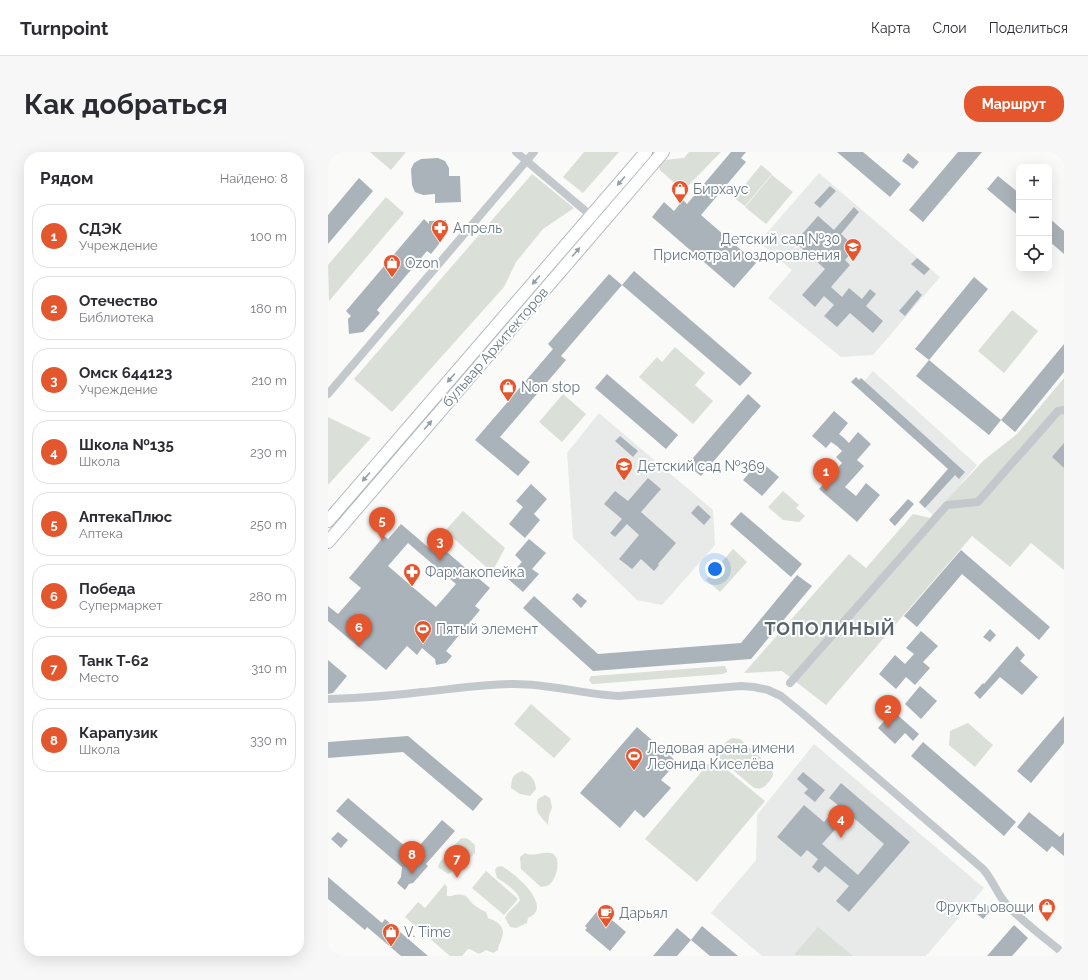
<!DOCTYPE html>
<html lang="ru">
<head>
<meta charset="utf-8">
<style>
	body { margin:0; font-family:Raleway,sans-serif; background:#f7f7f7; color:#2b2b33 }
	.controls { position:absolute; right:12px; top:12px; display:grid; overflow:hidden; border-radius:8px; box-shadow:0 4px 16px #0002 }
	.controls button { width:36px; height:36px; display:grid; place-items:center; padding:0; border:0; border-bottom:1px solid #e1e1e2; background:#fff; color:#2b2b33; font:20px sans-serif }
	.you { position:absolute; left:387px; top:417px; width:14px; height:14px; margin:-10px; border:3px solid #fff; border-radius:50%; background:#1a73e8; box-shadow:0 0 0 6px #1a73e833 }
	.badge { display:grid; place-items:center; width:26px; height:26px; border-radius:50%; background:#e4572e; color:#fff; font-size:13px; font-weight:700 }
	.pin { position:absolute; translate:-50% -33px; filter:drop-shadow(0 1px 2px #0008) }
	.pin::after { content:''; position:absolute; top:21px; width:14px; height:12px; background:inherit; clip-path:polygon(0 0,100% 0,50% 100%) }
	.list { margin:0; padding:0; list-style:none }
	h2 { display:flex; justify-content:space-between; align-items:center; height:52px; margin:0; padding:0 16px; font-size:17px }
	h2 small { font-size:13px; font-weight:400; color:#7c7c81 }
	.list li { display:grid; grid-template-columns:26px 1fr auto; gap:12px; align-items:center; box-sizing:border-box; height:64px; margin:0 8px 8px; padding:0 8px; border:1px solid #e1e1e2; border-radius:16px }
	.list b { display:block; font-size:15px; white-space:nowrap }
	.list p { margin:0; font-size:13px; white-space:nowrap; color:#7c7c81 }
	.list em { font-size:13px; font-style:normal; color:#7c7c81 }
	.icon { flex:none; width:22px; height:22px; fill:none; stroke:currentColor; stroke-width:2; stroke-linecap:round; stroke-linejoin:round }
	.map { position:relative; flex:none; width:736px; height:804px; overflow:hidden; border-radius:16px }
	header { display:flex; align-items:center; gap:24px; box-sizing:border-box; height:56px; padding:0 20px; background:#fff; border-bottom:1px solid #e1e1e2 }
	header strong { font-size:19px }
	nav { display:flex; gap:22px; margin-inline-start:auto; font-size:14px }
	.intro { display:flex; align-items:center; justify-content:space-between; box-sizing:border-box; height:96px; padding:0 24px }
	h1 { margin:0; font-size:28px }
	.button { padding:10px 18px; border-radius:16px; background:#e4572e; color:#fff; font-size:14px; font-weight:700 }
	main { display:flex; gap:24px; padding:0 24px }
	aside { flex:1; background:#fff; border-radius:16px; box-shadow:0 4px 16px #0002 }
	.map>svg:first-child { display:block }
</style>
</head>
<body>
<header>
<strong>Turnpoint</strong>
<nav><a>Карта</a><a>Слои</a><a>Поделиться</a></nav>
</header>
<div class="intro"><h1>Как добраться</h1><a class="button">Маршрут</a></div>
<main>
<aside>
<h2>Рядом<small>Найдено: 8</small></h2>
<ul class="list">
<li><span class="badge">1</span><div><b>СДЭК</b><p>Учреждение</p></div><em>100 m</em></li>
<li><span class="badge">2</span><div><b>Отечество</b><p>Библиотека</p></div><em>180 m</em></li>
<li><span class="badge">3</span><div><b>Омск 644123</b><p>Учреждение</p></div><em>210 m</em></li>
<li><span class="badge">4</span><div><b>Школа №135</b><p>Школа</p></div><em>230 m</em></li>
<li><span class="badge">5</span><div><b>АптекаПлюс</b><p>Аптека</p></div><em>250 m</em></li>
<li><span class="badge">6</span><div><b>Победа</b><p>Супермаркет</p></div><em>280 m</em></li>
<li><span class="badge">7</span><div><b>Танк Т-62</b><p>Место</p></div><em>310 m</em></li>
<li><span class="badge">8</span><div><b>Карапузик</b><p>Школа</p></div><em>330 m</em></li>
</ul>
</aside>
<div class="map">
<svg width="736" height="804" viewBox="0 0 736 804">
	<rect width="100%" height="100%" fill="#fafaf8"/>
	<!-- built -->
	<path fill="#e8e9e9" d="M491,21l121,104 -67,78 -32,2 -73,-59 24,-28 -33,-28z
		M545,219l104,94 -43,51 -15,-13 29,-34 -90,-81z
		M271,261l114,97 2,35 -53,60 -25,-5 -64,-62 -6,-85z
		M486,592l170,144 -58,68h-164l-51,-43 45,-53 1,-45z"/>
	<!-- green -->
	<path fill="#dadfd7" d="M42,0h36l-15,18z
		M256,0h35l-36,41 -20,-16z
		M361,0h32l-38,39 -23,-21 -1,-3 5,-7 20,-2z
		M433,13l11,9 -27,32 -11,-8z
		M204,22l42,34 -31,21 -27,33 -12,25 -112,125 -38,-33z
		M444,23l21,17 -27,32 -21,-17z
		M58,45l18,16 -75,88 -1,-36z
		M684,158l26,21 -34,42 -26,-22z
		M347,195l30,26 -13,15 3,-3 18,16 -20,23 -54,-47 18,-20 5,5z
		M736,226v192l-33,-27 -21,24 -38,-31 -146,169 -44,-34 -38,2 105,-119 17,14 47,-54 17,4 53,-57 34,-27z
		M235,242l23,20 -24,28 -23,-20z
		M0,265l43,21 -43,47z
		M455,339l16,14 -3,3 9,8 -6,6 -16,-2 -15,-13z
		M135,359l42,37 -13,24 -47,-41z
		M405,397l14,13 -27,30 -14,-12z
		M395,514h2l2,4v2l-4,2 -129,10h-2l-3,-4 2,-4h2z
		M203,552l40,35 -17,19 -40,-34z
		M640,571l25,22 -18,22 -26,-22 1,-14z
		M404,586l8,1 32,29 1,8c-5,8 -11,16 -20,11l-33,-28 -1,-9 8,-9z
		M385,606l52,43 -68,81 -52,-43z
		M194,619c9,4 13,8 14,18l-6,7 -10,-2 -9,-6c1,-10 1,-13 11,-17z
		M217,643l5,3 2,10 -3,7 -1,10c-8,-10 -14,-12 -10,-26z
		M136,686l4,1 7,6v8l-5,5 -10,2c-3,6 -5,12 -12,14l-10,-7 2,-5 20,-23z
		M197,701c8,5 20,-3 28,1 9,5 3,25 -3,30 -2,2 -6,2 -9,3l-20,-18 -1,-12z
		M173,714c13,6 54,41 27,52l-1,5 -11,5 -6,-1 -5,-9c3,-8 11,-11 15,-18 -2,-9 -16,-18 -23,-22l-2,-8 2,-3z
		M158,719l32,28 -14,16 -32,-27z
		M117,732l2,3v9c5,1 10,-3 16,-1 5,1 7,7 11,10 4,3 8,5 12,7l2,6c9,3 18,9 14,19 -1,5 -4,8 -4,13l-5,3 -7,-3c-2,1 -3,2 -5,3 -4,2 -8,-4 -13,-4l-6,7h-12l-45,-39 13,-15 7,6z
		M490,775l35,29 -59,-1z"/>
	<!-- building -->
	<path fill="#aab3b9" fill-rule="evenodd" d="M403,0h15l-5,6 5,4 -45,53 55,48 -22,25 -82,-71 12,-15 10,9 9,-11 4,4z
		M509,0h26l38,32 -11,13z
		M630,0h24l-59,70 -14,-12z
		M580,1l11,9 -6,7 -11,-8z
		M110,6l7,3 4,7v8h11l1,26 -26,1v-9l-12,1 -8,-3 -3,-7 -1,-16 3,-6 7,-4z
		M670,24l21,17v23l-32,-27z
		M31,26l14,13 -45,53v-29z
		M502,34l6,5 -16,17 -6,-5z
		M526,55l5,5 -18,22 15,14 -11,12 5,5 -19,22 11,10 7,-9 13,11 8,-10 6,5 -10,12 17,15 -10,12 -23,-20 -13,14 -13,-11 10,-11 -10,-9 -9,11 -13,-12 23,-26 -30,-27 23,-26 16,14z
		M721,66l15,13v23l-15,-13z
		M96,67l5,5v-3l17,-1 1,14 -16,20 -4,-3 -50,59 3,3 -17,19 -14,2 -1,-15 3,-3 -5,-5z
		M589,106l13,11 -6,6 -13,-11z
		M306,119l118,102 -12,13 -118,-101z
		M281,122l13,11 -61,71 5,4 -66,77 30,25 -12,14 -43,-36 78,-91 -5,-5z
		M646,125l14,12 -59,71 -14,-11z
		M589,138l5,5 -17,21 -6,-5z
		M736,192v28l-49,60 -14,-12z
		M601,208l72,60 -12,15 -73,-59z
		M279,222l71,61 -12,14 -71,-61z
		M528,225l3,3 2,-2 104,94 -6,7 -4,-4 -30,33 -6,-6 29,-33 -97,-87z
		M420,242l13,12 -60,70 -14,-11z
		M506,259l14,12 -9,11 5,4 5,5 9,-11 13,12 -14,16 7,6 -19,21 11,9 10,-13 14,12 -23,27 -38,-33 23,-26 -6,-6 6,-6 -5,-5 -6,-4 -5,6 -14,-12z
		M292,284l18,15 -5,6 -18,-16z
		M736,291v25l-12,-11z
		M432,309l19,16 -17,19 -19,-16z
		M320,326l13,11 -20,23 35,31 -18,21 1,1 -5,6 -13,-12 -9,10 -13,-10 20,-24 -12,-11 -12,13 -5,-4 12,-14 -18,-15 11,-13 13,10z
		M203,332l16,15 -13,15 6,6 -15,18 -16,-14 14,-17 -7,-6z
		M580,347l6,5 -19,22 -6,-6z
		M370,353l13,12 -7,8 -13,-12z
		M413,360l61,52 -11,13 -61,-53z
		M73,372l34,29 5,-7 30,26 2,-3 8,7 -2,2 12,10 -15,18 5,4 -34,41 6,5 -6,7 -10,2 -1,-6 -13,-11 -5,7 -10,-9 -21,24 -58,-49v-15l10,8 23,-26 -12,-10 35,-42 4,3zM80,391l48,41 -20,23 -48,-41z
		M201,387l17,14 -14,16 7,5 -16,18 -16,-14 15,-16 -7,-7z
		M633,398l89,77 -11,13 -77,-66 -45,53 -13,-11z
		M469,423l15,11 -61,73 -158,12 -70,-63 11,-12 64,58 143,-11z
		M249,441l10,8 -6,7 -9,-9z
		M662,477l6,6 -6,7 -7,-5z
		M593,479l17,15 -15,16 7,6 -15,17 -9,-8 -10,12 -17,-15 16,-19 10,9 9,-10 -8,-6z
		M689,494l8,9 -5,6 18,16 -16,18 -22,-18 -20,22 -6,-6 9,-10 1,1z
		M0,508l19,16 -14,17 -5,1z
		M592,534l17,15 -16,18 -16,-15z
		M565,559l26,23 -6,7 -8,-8 -10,11 -17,-16z
		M736,564v27l-33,40 -14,-12z
		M309,575l40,35 -16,18 10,8 -27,30 -9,-8 -15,18 -40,-35z
		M80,584l75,63 -10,12 -70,-59 -75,6v-16z
		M595,590l93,80 -12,14 -93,-80z
		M475,620l22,18 -10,12 -11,-9 4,-4 -11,-10z
		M513,631l69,59 -61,70 -13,-11 13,-15 -24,-20 -6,7 -7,-6 6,-8 -11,-9 -6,7 -24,-20 27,-32 20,17 14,-17 -9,-7zM521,662l35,30 -26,31 -36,-31z
		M20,646l65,55 29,-33 13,11 -29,33 2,2 -15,17 -4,1 -4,6 -8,-7 4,-6 1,-10 -66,-56z
		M701,660l31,25 4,-5v24l-12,-10 -5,6 -30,-25z
		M10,680l10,8 -7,8 -10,-9z
		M0,725l54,46 3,-4 43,37h-27l-34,-29 -2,3 -37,-31z
		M658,752l6,5 -9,10 -6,-5z
		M271,757l27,23 -16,19 -25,-21 2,-2 -2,-2z
		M686,773l14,13 -16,18h-25z
		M374,774l13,11 23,19h-28l-19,-16z
		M349,776l14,12 -14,16h-24z"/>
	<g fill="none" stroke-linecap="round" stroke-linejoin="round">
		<defs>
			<path id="secondary" d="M0,369l318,-369
				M0,390l335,-390"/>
		</defs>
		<!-- secondary casing -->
		<use href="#secondary" stroke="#b3babf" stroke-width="14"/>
		<!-- street -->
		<path stroke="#c3c8cc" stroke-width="8" d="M188,0l79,67
			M0,242l206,-242
			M695,299l35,-40 6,-1
			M462,531l157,-178 31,-3 43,-49
			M0,547c31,-1 63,-3 94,-7 31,-3 62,-8 93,-8 35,0 68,10 103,12l123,-10 13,1 14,3 13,6 21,17 181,156c10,11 14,25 24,36 17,18 38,33 57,49"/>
		<!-- secondary -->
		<use href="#secondary" stroke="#fff" stroke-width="12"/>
	</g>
	<!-- one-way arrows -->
	<defs><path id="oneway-solid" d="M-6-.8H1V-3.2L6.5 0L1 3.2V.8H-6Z"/></defs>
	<g fill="#939fa8">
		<use href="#oneway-solid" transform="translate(293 29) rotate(131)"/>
		<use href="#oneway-solid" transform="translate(248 100) rotate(-49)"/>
		<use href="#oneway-solid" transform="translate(208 128) rotate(131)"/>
		<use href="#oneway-solid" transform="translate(123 226) rotate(131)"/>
		<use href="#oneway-solid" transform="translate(100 273) rotate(-49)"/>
		<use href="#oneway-solid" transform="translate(38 325) rotate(131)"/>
	</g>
	<!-- icons -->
	<defs>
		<symbol id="shop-pin" viewBox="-11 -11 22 30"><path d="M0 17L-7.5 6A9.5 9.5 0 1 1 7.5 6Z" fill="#e4572e" stroke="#fff"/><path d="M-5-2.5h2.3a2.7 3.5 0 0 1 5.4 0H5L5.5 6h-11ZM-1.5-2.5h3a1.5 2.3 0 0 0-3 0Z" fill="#fff"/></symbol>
		<symbol id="pharmacy-pin" viewBox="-11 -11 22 30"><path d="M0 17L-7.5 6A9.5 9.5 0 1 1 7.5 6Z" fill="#e4572e" stroke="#fff"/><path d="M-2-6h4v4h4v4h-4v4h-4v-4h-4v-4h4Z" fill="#fff"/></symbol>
		<symbol id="school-pin" viewBox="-11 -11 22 30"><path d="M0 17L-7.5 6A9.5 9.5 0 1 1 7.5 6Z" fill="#e4572e" stroke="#fff"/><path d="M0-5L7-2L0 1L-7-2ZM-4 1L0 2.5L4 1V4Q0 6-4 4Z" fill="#fff"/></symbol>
		<symbol id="stadium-pin" viewBox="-11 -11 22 30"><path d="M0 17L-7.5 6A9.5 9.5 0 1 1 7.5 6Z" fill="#e4572e" stroke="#fff"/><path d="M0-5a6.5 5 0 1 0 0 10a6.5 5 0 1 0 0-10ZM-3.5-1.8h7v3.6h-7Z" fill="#fff"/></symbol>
		<symbol id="cafe-pin" viewBox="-11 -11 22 30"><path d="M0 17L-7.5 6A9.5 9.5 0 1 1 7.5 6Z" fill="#e4572e" stroke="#fff"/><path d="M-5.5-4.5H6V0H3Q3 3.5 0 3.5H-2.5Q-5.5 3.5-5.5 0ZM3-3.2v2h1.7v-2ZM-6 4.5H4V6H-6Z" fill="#fff"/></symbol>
	</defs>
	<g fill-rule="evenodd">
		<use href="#shop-pin" x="342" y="27" width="20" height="27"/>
		<use href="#pharmacy-pin" x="102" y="66" width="20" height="27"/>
		<use href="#school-pin" x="515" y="85" width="20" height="27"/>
		<use href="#shop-pin" x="54" y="101" width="20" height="27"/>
		<use href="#shop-pin" x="170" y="225" width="20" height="27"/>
		<use href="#school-pin" x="286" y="304" width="20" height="27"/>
		<use href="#pharmacy-pin" x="74" y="410" width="20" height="27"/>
		<use href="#stadium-pin" x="85" y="467" width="20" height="27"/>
		<use href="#stadium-pin" x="296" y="594" width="20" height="27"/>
		<use href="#shop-pin" x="709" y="745" width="20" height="27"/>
		<use href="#cafe-pin" x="268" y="751" width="20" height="27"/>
		<use href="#shop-pin" x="53" y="770" width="20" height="27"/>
	</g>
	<g text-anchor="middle" stroke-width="4" stroke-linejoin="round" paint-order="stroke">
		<!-- poi labels -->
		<g font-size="14" fill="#657683" stroke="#fff" text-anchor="start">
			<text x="365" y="42">Бирхаус</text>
			<text x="125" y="81">Апрель</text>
			<text x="512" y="92" text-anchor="end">Детский сад №30<tspan x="512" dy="16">Присмотра и оздоровления</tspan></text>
			<text x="77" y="116">Ozon</text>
			<text x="193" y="240">Non stop</text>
			<text x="309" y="319">Детский сад №369</text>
			<text x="97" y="425">Фармакопейка</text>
			<text x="108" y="482">Пятый элемент</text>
			<text x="319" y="601">Ледовая арена имени<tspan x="319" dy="16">Леонида Киселёва</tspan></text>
			<text x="706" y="760" text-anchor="end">Фрукты овощи</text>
			<text x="291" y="766">Дарьял</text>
			<text x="76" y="785">V. Time</text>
		</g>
		<!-- street labels -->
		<g font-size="14" fill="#657683" stroke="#fff">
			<text transform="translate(167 195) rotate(-49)" y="5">бульвар Архитекторов</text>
		</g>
		<!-- district labels -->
		<g font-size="18" font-weight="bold" letter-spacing="1" fill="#57646e" stroke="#fff">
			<text x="502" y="483">ТОПОЛИНЫЙ</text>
		</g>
	</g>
</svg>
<div class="controls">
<button>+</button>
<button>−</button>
<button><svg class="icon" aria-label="locate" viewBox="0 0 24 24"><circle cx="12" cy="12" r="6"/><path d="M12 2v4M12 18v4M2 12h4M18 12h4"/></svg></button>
</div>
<div class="you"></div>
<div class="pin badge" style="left:498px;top:339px">1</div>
<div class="pin badge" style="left:560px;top:576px">2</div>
<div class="pin badge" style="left:112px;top:409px">3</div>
<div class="pin badge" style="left:513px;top:686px">4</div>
<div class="pin badge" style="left:54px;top:388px">5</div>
<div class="pin badge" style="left:31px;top:495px">6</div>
<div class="pin badge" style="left:129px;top:726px">7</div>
<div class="pin badge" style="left:84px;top:722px">8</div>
</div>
</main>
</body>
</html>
